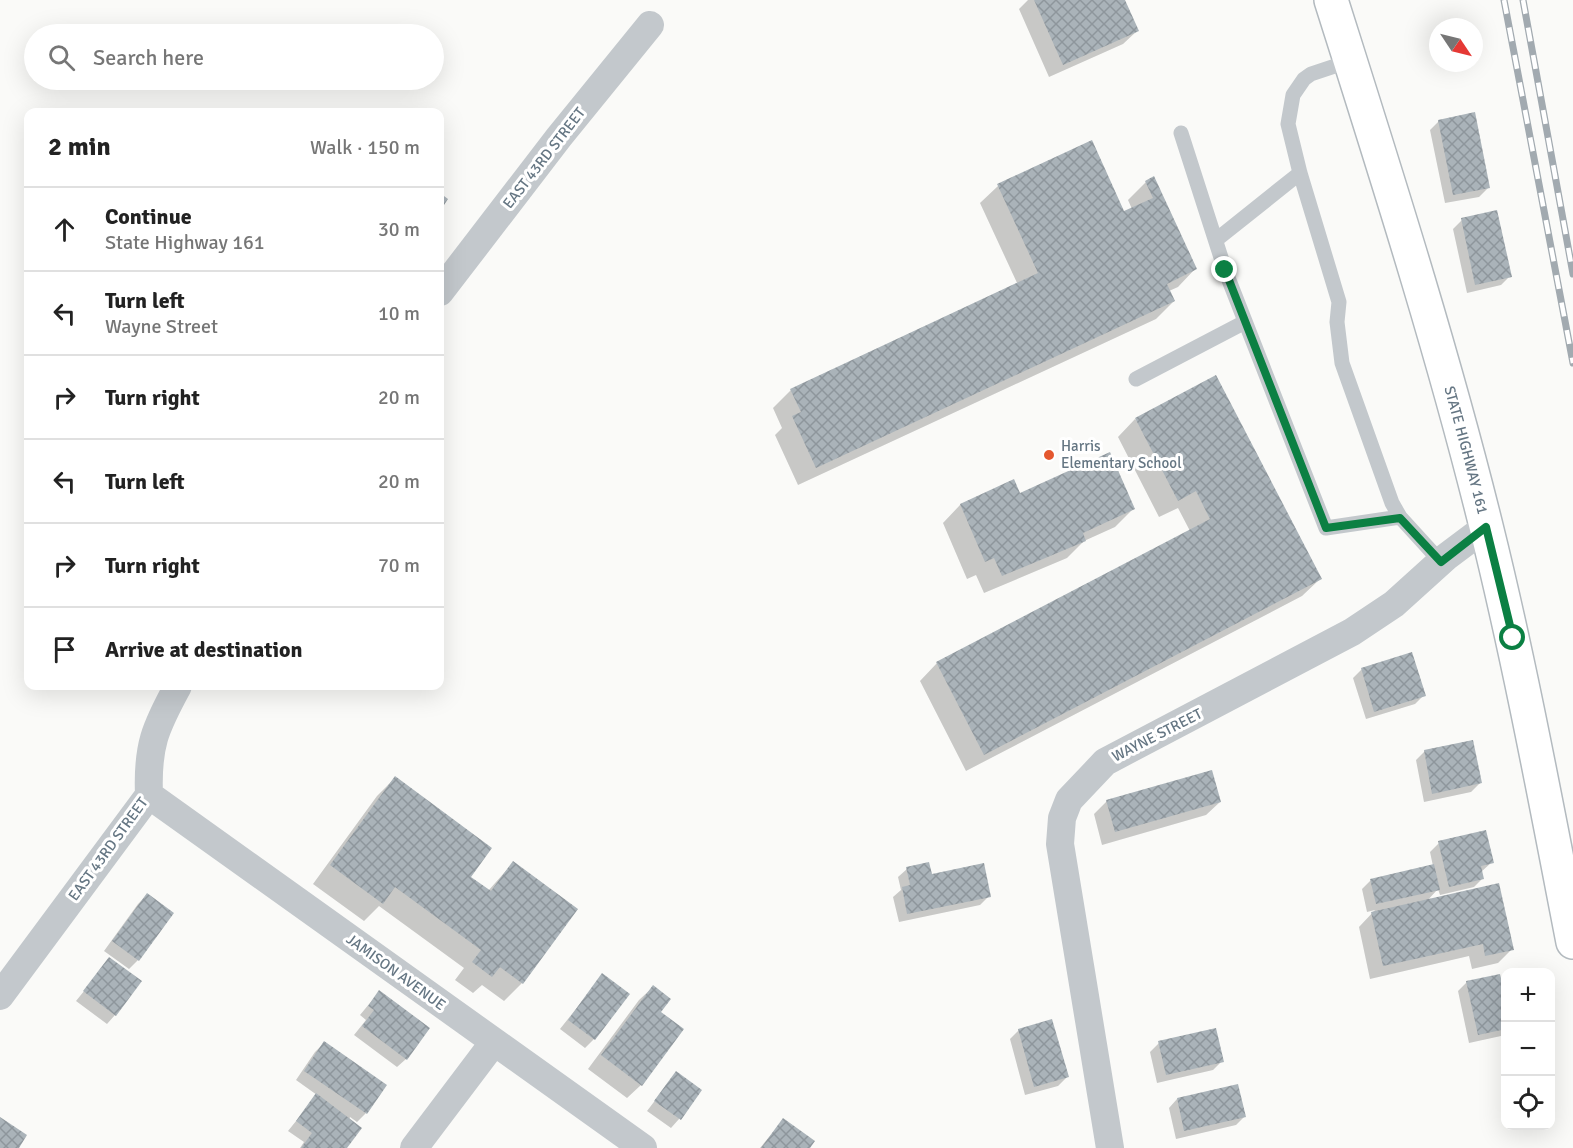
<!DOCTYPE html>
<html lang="en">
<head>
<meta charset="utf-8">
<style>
	body { margin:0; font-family:Signika,sans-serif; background:#f6f6f6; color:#222 }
	.controls { position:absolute; right:18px; bottom:18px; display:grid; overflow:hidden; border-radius:12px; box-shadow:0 6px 24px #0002 }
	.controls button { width:54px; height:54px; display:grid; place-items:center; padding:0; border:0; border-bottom:2px solid #e0e0e0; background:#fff; color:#222; font:30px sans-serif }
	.compass { position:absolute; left:1429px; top:18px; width:54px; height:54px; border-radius:50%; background:#fff; box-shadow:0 6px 24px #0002; rotate:125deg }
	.stop { position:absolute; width:18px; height:18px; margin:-14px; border:4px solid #0b8043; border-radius:50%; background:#fff }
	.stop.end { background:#0b8043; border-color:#fff; box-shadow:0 2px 6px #0008 }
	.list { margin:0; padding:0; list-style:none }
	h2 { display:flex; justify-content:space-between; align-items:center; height:78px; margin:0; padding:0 24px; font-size:26px }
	h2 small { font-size:20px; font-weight:400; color:#767676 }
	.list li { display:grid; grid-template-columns:39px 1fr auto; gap:18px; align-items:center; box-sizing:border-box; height:84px; padding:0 24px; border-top:2px solid #e0e0e0 }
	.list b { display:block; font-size:22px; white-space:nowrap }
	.list p { margin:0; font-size:20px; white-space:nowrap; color:#767676 }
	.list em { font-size:20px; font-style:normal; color:#767676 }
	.icon { flex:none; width:33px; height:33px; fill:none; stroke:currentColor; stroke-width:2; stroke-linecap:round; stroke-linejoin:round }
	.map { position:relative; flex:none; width:1573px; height:1148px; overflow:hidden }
	.search { position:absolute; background:#fff; box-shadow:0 6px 24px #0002; left:24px; top:24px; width:420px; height:66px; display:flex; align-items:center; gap:15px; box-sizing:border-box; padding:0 21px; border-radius:33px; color:#767676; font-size:22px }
	.panel { position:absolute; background:#fff; box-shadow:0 6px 24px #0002; left:24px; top:108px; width:420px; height:582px; border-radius:12px }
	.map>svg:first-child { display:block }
</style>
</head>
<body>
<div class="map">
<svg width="1573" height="1148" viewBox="0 0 1573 1148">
	<defs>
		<pattern id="building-cross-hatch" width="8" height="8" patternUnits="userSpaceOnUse" patternTransform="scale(1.5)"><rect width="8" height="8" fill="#aab3b9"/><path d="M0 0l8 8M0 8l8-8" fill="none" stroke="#8e969c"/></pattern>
	</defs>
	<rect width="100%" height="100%" fill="#fafaf8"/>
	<!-- shadow -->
	<path fill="#0003" d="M1028,0h95l14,31 -14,13 -74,33 -30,-68z
		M1439,121l49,67 -9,9 -34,6 -15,-73z
		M1146,182l49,87 -17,18 -9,4 5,10 -18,18 -358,166 -23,-50 7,-7 -9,-20 18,-18 227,-105 -38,-82 18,-17 126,27 8,-4 -4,-9z
		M1462,220l48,56 -9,9 -34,8 -14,-64z
		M1135,419l185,160 -18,17 -336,175 -46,-90 17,-18 253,-132 -12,-23 -19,9 -41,-80z
		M1014,481l6,14 113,14 -18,18 -31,14 -17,17 -83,35 -8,-18 -9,4 -24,-56 17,-18z
		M1362,669l62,26 -9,9 -49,15 -13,-41z
		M1425,751l55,32 -9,9 -47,10 -8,-42z
		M395,778l74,99 19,14 25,-28 63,46 -54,74 -18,18 -22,-16 -9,8 -18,-13 9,-12 -85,-62 -15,15 -51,-37 64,-88z
		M1107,801l113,1 -14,13 -104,30 -8,-31z
		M1439,843l53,19 -11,10 1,7 -8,8 -34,8 -2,-6 -12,13 86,47 -14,14 -26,6 -3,-13 -99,23 -11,-52 16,-17 -8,2 -5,-23 9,-9 62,-14 -3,-14z
		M907,869l23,6 59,21 -9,9 -81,17 -6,-25 8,-7 -3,-13z
		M147,895l25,19 -34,46 -9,9 -25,-18 34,-47z
		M110,959l5,56 -8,9 -31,-23z
		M603,975l-9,64 -9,9 -25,-19z
		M1467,982l39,24v26l-5,4 -32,7 -11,-52z
		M653,987l6,25 -18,73 -14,13 -39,-29 51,-69z
		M379,992l27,67 -9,8 -43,-32 12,-15 -6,-5z
		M1019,1030l48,47 -9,9 -33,9 -15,-56z
		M324,1043l42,70 -9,9 -7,-5 -1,3 -4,28h-45l4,-6 -16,-11 29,-36 -21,-15 19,-28z
		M1159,1043l63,18 -9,9 -56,13 -7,-31z
		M676,1073l24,17 -21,29 -8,9 -24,-17z
		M1177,1099l68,17 -9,9 -60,14 -7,-31z
		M783,1120l25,28h-48z"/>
	<!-- building -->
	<path fill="url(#building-cross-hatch)" d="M1034,0h91l14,31 -76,34z
		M1475,112l15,76 -37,7 -15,-75z
		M1092,140l32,71 29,-13 -8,-17 9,-5 43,93 -30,15 8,17 -359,167 -24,-52 9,-4 -11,-23 248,-116 -41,-89z
		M440,193l8,6 -8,12z
		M1497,210l15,67 -37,8 -14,-67z
		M1216,375l106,204 -338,176 -48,-93 274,-143 -14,-28 -18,10 -43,-83z
		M1110,452l25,57 -52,24 3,8 -84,35 -8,-18 -9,4 -25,-58 54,-25 6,14z
		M1412,652l14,44 -52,16 -13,-44z
		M1473,740l9,43 -50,11 -8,-44z
		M1212,770l9,32 -106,30 -9,-32z
		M395,776l97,72 -21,29 20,14 22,-30 65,48 -55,75 -23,-17 -8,10 -20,-15 9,-12 -86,-63 -12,17 -53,-39z
		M1486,830l8,33 -13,3 3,13 -35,8 -11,-46z
		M929,862l3,12 52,-11 7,34 -84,17 -5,-27 8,-2 -4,-18z
		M1434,864l6,26 -64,14 -6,-25z
		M1499,883l15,67 -29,6 -2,-12 -100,22 -12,-54z
		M147,893l27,20 -35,48 -27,-20z
		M109,957l33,24 -26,35 -33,-25z
		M602,973l28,21 -35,46 -27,-20z
		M1500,974l6,25v30l-28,6 -12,-54z
		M653,985l18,14 -10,13 23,17 -42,57 -41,-31z
		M379,990l51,38 -23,32 -45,-34 12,-16 -6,-4z
		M1052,1019l17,58 -35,10 -16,-58z
		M1216,1028l8,34 -58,13 -8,-34z
		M324,1041l63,44 -20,29 -63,-43z
		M676,1071l26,19 -21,30 -27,-19z
		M1238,1084l8,33 -62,14 -7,-33z
		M316,1093l46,35 -15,20h-46l11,-15 -16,-12z
		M0,1117l27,18 -8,13h-19z
		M783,1118l32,23 -5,7h-49z"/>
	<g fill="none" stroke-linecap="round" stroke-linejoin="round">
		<defs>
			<g id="secondary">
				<path id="s1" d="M1331,0c55,174 111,348 155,526 34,137 60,277 87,416"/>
			</g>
		</defs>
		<!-- secondary casing -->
		<use href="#secondary" stroke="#b3babf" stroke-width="36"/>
		<!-- lane -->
		<path stroke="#c3c8cc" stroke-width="15" d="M1350,61l-39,13 -7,5 -11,16 -5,29 12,49 39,129 -2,20 5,41 50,140 8,14 41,45
			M1181,133l44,137 101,258 74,-11
			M1216,240l84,-67
			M1136,379l109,-57"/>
		<!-- street -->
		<path stroke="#c3c8cc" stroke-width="28" d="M440,292l119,-155 91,-112
			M149,795l494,353
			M0,996l149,-201c-2,-49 6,-67 29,-109
			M414,1148l80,-106
			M1110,1148l-50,-304 2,-26 7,-18 36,-38 247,-130 42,-28 52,-47 40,-30"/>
		<!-- secondary -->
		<use href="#secondary" stroke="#fff" stroke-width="33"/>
		<defs>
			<path id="rail" d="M1504,0l69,363
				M1523,0l50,274"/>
		</defs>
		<!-- rail casing -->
		<use href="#rail" stroke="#a2aab0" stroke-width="7"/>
		<!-- rail -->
		<use href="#rail" stroke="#fff" stroke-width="4.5" stroke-dasharray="14" stroke-linecap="butt"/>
	</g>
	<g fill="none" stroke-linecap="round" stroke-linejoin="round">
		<!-- route -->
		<path stroke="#0b8043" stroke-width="8" d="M1225,270l101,258 74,-10 41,44 45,-35 27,111"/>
	</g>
	<!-- markers -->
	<circle fill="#e4572e" stroke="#fff" stroke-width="2" cx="1049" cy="455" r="6"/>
	<g text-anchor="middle" stroke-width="6" stroke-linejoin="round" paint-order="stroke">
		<!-- street labels -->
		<g font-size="15" fill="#657683" stroke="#fff">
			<text transform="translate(544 158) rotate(-52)" y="5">EAST 43RD STREET</text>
			<text dy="5" stroke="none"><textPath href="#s1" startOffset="470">STATE HIGHWAY 161</textPath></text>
			<text transform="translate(1157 735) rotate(-27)" y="5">WAYNE STREET</text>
			<text transform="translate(108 849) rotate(-54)" y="5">EAST 43RD STREET</text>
			<text transform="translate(396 972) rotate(36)" y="5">JAMISON AVENUE</text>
		</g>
		<!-- poi labels -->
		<g font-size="15" fill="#657683" stroke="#fff" text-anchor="start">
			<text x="1061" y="451">Harris<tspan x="1061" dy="17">Elementary School</tspan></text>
		</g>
	</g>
</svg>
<div class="controls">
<button>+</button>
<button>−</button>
<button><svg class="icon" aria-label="locate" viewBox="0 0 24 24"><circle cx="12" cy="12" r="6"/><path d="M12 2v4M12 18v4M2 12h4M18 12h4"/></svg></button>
</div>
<svg class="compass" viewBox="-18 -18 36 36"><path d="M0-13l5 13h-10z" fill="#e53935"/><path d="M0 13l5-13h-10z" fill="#767676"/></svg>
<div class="stop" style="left:1513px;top:638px"></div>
<div class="stop end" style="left:1225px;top:270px"></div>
<div class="search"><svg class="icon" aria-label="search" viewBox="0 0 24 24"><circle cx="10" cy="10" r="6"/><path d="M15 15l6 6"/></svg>Search here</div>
<section class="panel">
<h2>2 min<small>Walk · 150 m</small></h2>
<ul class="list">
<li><svg class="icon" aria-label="ahead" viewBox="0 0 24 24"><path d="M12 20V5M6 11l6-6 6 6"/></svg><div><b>Continue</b><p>State Highway 161</p></div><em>30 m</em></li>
<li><svg class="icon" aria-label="left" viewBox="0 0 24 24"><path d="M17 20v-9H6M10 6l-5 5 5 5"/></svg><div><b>Turn left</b><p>Wayne Street</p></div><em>10 m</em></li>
<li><svg class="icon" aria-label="right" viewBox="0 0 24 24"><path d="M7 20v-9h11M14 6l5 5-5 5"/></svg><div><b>Turn right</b></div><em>20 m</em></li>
<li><svg class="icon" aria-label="left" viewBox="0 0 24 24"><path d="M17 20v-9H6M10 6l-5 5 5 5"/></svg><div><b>Turn left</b></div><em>20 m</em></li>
<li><svg class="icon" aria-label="right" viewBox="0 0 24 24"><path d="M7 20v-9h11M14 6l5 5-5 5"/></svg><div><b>Turn right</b></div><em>70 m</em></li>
<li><svg class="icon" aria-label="arrive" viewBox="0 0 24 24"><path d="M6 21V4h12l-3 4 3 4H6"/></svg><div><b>Arrive at destination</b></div></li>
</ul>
</section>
</div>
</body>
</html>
